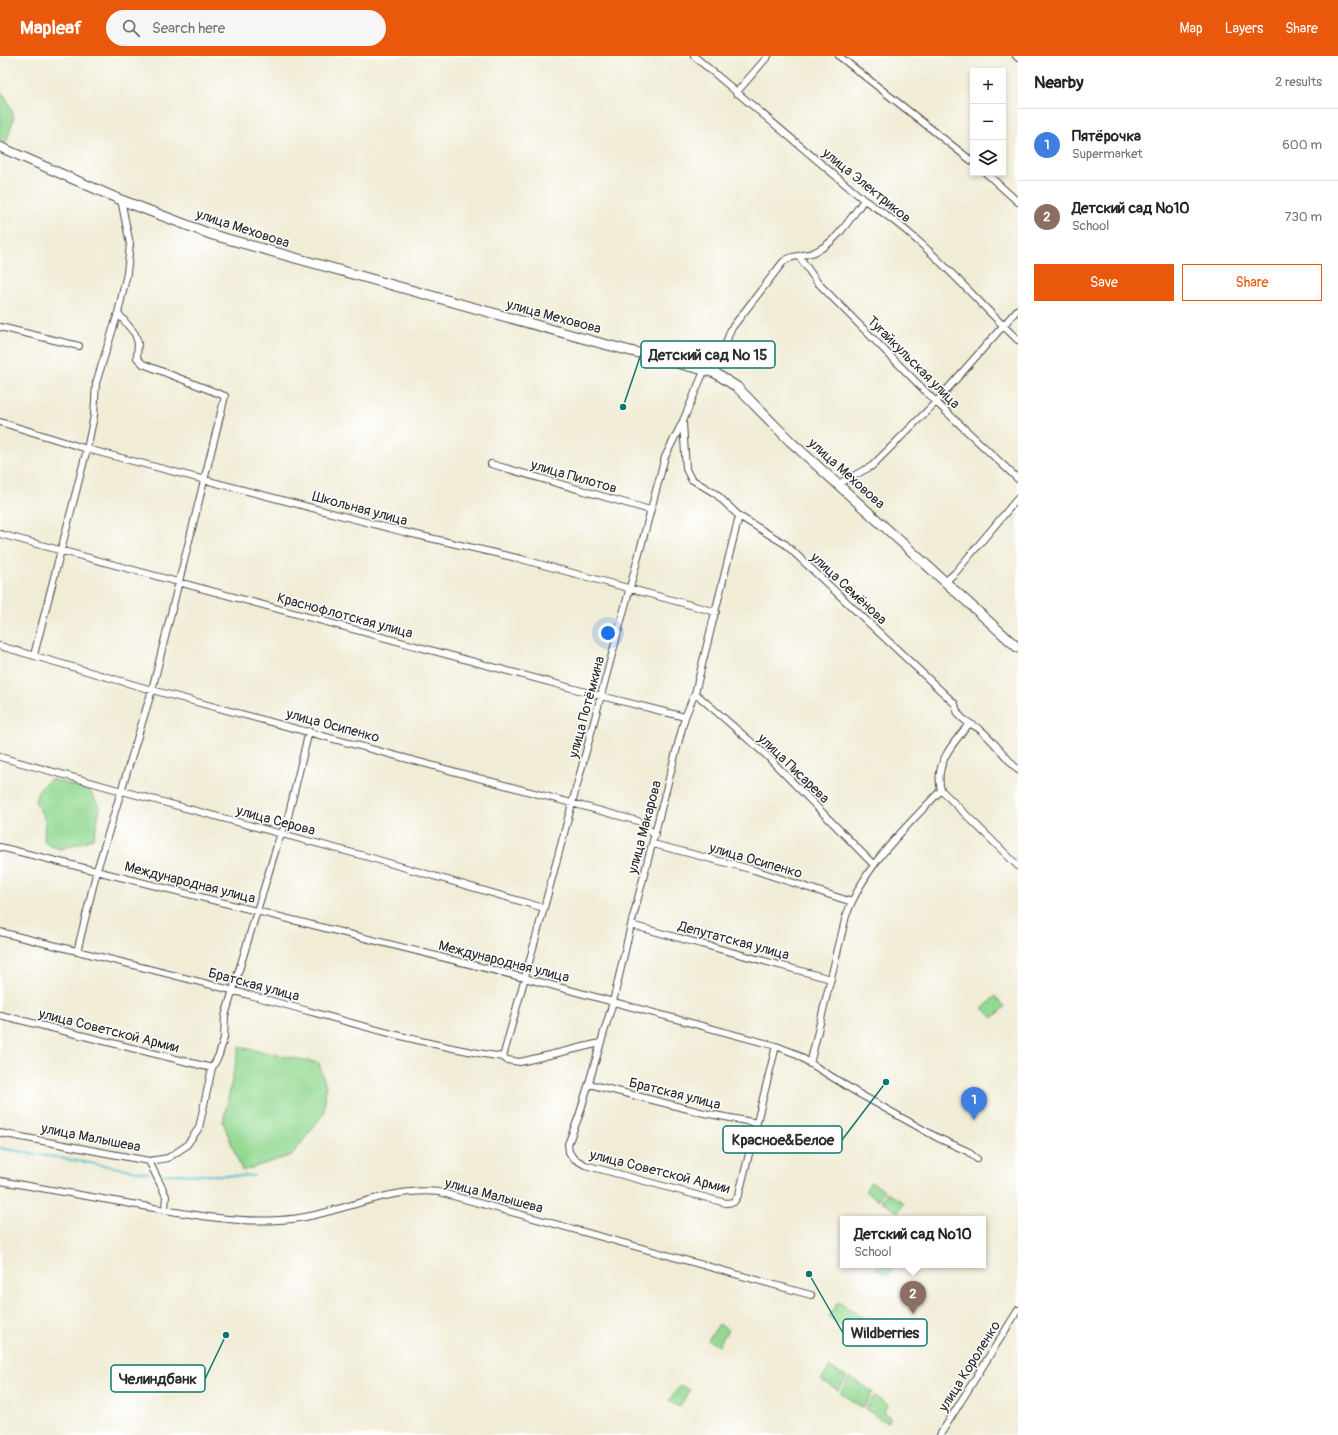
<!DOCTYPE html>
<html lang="en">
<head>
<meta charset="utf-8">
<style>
	body { margin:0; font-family:Pangolin,sans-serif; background:#f6f6f6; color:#222 }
	.controls { position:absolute; right:12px; top:12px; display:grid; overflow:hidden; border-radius:0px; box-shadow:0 2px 6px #0003 }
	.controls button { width:36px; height:36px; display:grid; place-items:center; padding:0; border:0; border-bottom:1px solid #e0e0e0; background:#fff; color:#222; font:20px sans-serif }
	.you { position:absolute; left:608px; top:577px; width:14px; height:14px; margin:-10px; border:3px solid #fff; border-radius:50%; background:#1a73e8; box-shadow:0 0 0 6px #1a73e833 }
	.badge { display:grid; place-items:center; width:26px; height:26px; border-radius:50%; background:#ea580c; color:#fff; font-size:13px; font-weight:700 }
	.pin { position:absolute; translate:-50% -33px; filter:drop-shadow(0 1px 2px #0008) }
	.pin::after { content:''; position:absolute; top:21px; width:14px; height:12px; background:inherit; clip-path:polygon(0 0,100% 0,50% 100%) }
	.popup { position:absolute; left:840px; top:1160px; width:146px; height:52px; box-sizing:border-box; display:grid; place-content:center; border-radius:0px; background:#fff; filter:drop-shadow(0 1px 3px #0005); font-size:13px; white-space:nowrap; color:#767676 }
	.popup b { font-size:15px; color:#222 }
	.popup::after { content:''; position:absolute; left:50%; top:100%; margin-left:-8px; border:8px solid transparent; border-top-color:#fff }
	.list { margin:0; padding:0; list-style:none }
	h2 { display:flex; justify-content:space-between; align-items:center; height:52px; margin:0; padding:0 16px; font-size:17px }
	h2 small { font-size:13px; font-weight:400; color:#767676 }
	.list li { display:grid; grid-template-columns:26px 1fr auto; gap:12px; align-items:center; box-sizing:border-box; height:72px; padding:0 16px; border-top:1px solid #e0e0e0 }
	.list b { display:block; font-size:15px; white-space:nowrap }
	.list p { margin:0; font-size:13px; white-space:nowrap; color:#767676 }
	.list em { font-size:13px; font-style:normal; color:#767676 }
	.actions { display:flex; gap:8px; padding:12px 16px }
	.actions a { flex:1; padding:9px 0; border:1px solid #ea580c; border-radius:0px; text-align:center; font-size:14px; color:#ea580c }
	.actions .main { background:#ea580c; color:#fff }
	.icon { flex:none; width:22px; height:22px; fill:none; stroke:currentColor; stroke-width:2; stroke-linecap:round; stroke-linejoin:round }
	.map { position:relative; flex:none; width:1018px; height:1379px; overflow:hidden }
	header { display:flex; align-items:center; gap:24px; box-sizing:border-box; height:56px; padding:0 20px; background:#ea580c; color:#fff }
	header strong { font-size:19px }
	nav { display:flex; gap:22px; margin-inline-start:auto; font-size:14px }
	.search { width:280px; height:36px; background:#f6f6f6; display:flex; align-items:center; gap:10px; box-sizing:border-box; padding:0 14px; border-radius:22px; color:#767676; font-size:15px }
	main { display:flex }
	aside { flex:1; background:#fff }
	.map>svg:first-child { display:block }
</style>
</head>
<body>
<header>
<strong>Mapleaf</strong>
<div class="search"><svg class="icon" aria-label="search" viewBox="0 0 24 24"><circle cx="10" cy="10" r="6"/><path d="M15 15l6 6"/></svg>Search here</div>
<nav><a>Map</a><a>Layers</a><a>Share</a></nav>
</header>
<main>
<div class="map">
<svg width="1018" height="1379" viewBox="0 0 1018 1379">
	<rect width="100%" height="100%" fill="#fff"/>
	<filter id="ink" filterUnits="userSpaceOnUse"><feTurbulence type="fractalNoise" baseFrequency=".025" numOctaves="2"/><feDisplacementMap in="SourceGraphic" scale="8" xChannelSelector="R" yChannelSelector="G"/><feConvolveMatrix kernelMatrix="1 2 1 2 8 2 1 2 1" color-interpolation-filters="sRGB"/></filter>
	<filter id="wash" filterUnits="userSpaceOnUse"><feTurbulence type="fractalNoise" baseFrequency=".012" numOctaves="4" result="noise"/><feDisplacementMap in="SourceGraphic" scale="16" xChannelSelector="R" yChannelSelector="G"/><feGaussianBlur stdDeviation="0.9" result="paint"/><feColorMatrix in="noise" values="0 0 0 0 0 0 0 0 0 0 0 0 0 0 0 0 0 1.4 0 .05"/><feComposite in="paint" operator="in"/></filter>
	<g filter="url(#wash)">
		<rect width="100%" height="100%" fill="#f0ecd5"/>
		<!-- green -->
		<path fill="#94d993" stroke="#60825f" d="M0,35l6,6 8,20 -8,26 -6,-2z
			M51,723l39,12 10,17 -6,29 -9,5 -26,7 -15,-7 1,-22 -10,-19 4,-12z
			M995,940l10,11 -12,11 -10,-10z
			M239,991l80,16 7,24 -2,26 -32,42 -50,16 -19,-49z
			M871,1126l13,8 -6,10 -13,-9z
			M887,1136l17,11 -6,9 -17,-11z
			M878,1209h17l-7,11 -12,-7z
			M838,1246l24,15 -10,15 -24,-15z
			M719,1268l9,6 -10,16 -10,-6z
			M830,1311l17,10 -9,13 -17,-10z
			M850,1321l23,15 -10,16 -23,-15z
			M680,1329l10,5 -11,17 -10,-6z
			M874,1340l14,9 -5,8 7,4 -3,6 -22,-14z"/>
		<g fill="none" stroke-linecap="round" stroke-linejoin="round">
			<!-- stream -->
			<path stroke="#55c0d0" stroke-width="2" d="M0,1092l149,25
				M161,1118l93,2"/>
		</g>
	</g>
	<g filter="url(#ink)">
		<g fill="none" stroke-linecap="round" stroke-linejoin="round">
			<defs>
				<path id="street" d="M694,0l170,144c59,36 104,93 154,140
					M839,0l134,106
					M1016,0l2,2
					M736,37l32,-37
					M986,117l32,29
					M799,200l18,26 119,120 82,77
					M0,271l79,19
					M715,317l16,-44 52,-67c8,-7 19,-6 29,-9 24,-9 37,-33 52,-53
					M0,366l87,27 317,83 117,27 195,53
					M683,367l3,46 5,10 25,15 23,22 46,28 170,160c3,18 17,18 28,28 13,12 23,26 35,38
					M491,408l159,46
					M838,428l34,-18 64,-64 82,-93
					M739,460l-44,177 -10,24 -54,208 -18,77 -34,114 -11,28 1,8 4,6 12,7 141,38 8,-1 5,-8 37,-148
					M0,478l601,162 84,21
					M946,525l9,-8 63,-75
					M0,590l152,44 486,131 9,6 8,9
					M34,599l53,-206 7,-33 2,-33 22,-70 9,-40 3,-29 -9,-44
					M695,637l70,61 108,110
					M0,701l122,34 246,66 176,51
					M941,734l77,76
					M941,734c-7,-26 12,-47 28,-66
					M653,788l101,26 98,32
					M0,791l525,131 251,68 18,7 62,39 82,46 29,13 10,8
					M631,869l200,54
					M0,876c84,21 169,41 253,64 80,21 167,49 250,61
					M77,896l20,-82 55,-180 73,-294 -82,-32 -6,-6 1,-15 -3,-9 -17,-21
					M0,959l212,53
					M503,1001l41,-149 121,-451 18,-36 22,-52
					M503,1001l4,3 13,2 80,-19
					M810,1008l36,-148c19,-52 58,-86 95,-126
					M589,1028l115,29 53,10
					M0,1077l149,28 17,35 -1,14
					M149,1105l19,-3 18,-12 13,-18 13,-60 7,-13 5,-17 1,-22 53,-174 9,-21 22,-90
					M0,1125c48,8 96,17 143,25 45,8 90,17 136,14 55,-2 104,-34 160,-28l372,103
					M940,1379l78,-125"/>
				<path id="secondary" d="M0,91l121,53 92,35 387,108 115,30 22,14 53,54 228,207"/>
			</defs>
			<!-- street casing -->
			<use href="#street" stroke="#494844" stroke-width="8"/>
			<!-- secondary casing -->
			<use href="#secondary" stroke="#494844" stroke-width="11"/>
			<!-- street -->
			<use href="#street" stroke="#fff" stroke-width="6"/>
			<!-- secondary -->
			<use href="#secondary" stroke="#fff" stroke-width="9"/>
		</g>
	</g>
	<g text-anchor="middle" stroke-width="3" stroke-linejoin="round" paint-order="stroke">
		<!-- street labels -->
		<g font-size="14" fill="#2b2b2b" stroke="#fff">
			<text transform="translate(867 129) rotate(39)" y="5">улица Электриков</text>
			<text transform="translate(243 172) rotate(18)" y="5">улица Меховова</text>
			<text transform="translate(554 260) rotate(15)" y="5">улица Меховова</text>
			<text transform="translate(914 306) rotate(45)" y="5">Тугайкульская улица</text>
			<text transform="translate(847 417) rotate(42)" y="5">улица Меховова</text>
			<text transform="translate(574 420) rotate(16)" y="5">улица Пилотов</text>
			<text transform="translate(360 452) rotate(15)" y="5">Школьная улица</text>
			<text transform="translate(849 532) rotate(43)" y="5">улица Семёнова</text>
			<text transform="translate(345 559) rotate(15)" y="5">Краснофлотская улица</text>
			<text transform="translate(586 651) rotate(-75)" y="5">улица Потёмкина</text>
			<text transform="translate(333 669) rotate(15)" y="5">улица Осипенко</text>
			<text transform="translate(794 712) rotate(44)" y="5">улица Писарева</text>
			<text transform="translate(276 764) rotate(15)" y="5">улица Серова</text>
			<text transform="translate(644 771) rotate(-75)" y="5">улица Макарова</text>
			<text transform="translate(756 804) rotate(16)" y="5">улица Осипенко</text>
			<text transform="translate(190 826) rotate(14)" y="5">Международная улица</text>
			<text transform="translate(734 884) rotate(15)" y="5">Депутатская улица</text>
			<text transform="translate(504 905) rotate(14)" y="5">Международная улица</text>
			<text transform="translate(254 928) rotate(15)" y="5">Братская улица</text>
			<text transform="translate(109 974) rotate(14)" y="5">улица Советской Армии</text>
			<text transform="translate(675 1037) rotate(14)" y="5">Братская улица</text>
			<text transform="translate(91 1081) rotate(11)" y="5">улица Малышева</text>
			<text transform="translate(660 1115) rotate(14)" y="5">улица Советской Армии</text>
			<text transform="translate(494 1139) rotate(15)" y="5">улица Малышева</text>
			<text transform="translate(969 1310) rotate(-58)" y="5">улица Короленко</text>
		</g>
	</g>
	<!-- callouts -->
	<path fill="none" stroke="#0f766e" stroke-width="1.5" d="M623 351L641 298M886 1026L842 1084M809 1218L843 1277M226 1279L205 1323"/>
	<g fill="#0f766e" stroke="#fff" stroke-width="1.5">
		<circle cx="623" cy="351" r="4"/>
		<circle cx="886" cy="1026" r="4"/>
		<circle cx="809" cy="1218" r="4"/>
		<circle cx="226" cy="1279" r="4"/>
	</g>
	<g fill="#fff" stroke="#0f766e" stroke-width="1.5">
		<rect x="641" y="285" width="134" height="27" rx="4"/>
		<rect x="723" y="1070" width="119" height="27" rx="4"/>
		<rect x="843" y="1263" width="84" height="27" rx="4"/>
		<rect x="111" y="1309" width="94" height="27" rx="4"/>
	</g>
	<g font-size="15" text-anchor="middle" font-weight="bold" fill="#2b2b2b">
		<text x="708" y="304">Детский сад № 15</text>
		<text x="783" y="1089">Красное&amp;Белое</text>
		<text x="885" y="1282">Wildberries</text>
		<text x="158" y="1328">Челиндбанк</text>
	</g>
</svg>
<div class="controls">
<button>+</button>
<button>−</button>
<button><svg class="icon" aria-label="layers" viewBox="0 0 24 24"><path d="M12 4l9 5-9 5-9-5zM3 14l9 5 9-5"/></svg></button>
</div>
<div class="you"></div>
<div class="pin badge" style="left:974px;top:1064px;background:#3f7fe0">1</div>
<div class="pin badge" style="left:913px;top:1258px;background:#8d6e63">2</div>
<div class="popup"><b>Детский сад №10</b>School</div>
</div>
<aside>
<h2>Nearby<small>2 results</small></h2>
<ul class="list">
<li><span class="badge" style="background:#3f7fe0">1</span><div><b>Пятёрочка</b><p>Supermarket</p></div><em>600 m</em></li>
<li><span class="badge" style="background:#8d6e63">2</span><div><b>Детский сад №10</b><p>School</p></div><em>730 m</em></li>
</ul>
<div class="actions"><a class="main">Save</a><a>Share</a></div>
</aside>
</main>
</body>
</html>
